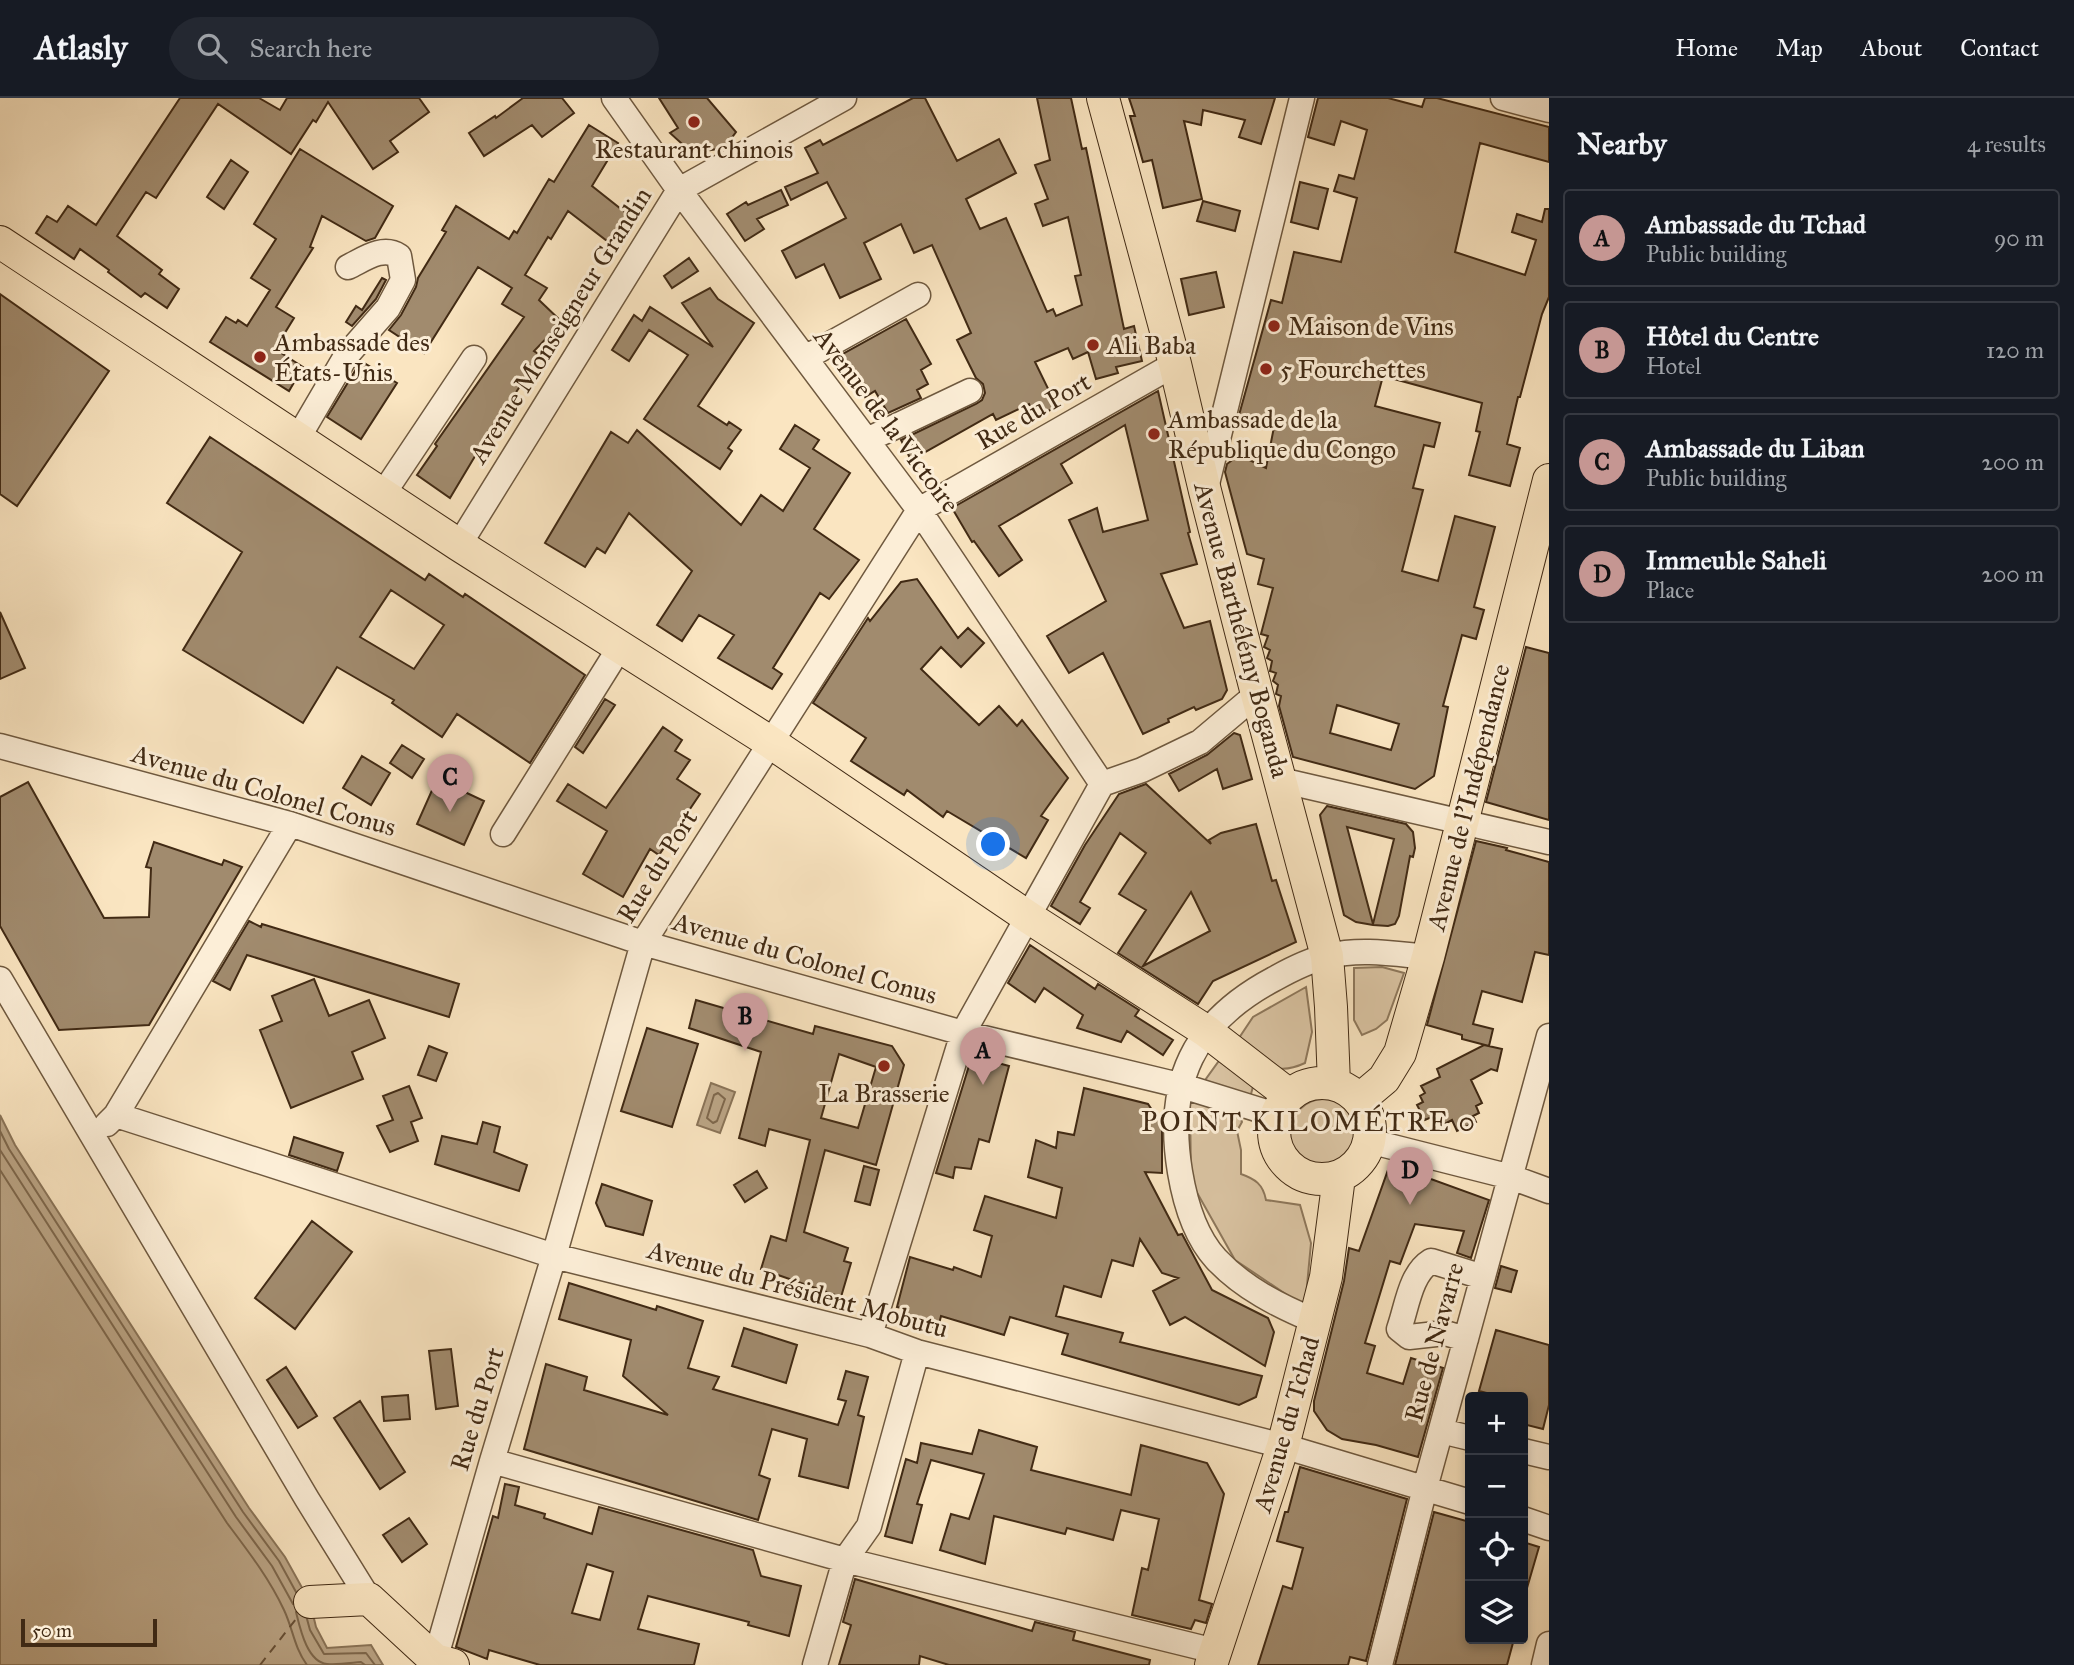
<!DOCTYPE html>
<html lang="en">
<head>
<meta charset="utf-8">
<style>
	body { margin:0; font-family:"IM FELL Great Primer",serif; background:#242831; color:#f1f3f6 }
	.controls { position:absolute; right:21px; bottom:21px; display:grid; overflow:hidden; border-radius:7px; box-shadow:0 4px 10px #0003 }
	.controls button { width:63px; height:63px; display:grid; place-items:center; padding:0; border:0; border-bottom:2px solid #363941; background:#171b24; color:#f1f3f6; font:35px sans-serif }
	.scale { position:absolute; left:21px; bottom:18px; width:136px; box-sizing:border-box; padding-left:7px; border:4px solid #412a14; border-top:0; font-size:19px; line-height:24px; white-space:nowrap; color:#412a14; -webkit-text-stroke:5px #fceed7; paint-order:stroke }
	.you { position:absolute; left:994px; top:747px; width:24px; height:24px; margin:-18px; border:5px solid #fff; border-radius:50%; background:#1a73e8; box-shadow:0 0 0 10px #1a73e833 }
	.badge { display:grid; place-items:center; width:46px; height:46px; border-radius:50%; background:#c59692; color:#111; font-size:23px; font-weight:700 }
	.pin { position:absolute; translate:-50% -58px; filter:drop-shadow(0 2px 4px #0008) }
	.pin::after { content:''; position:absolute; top:37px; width:24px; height:21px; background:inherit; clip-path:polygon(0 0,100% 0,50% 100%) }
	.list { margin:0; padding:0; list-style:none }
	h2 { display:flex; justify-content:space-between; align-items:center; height:91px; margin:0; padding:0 28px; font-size:30px }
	h2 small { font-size:23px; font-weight:400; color:#9ea1a6 }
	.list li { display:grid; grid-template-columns:46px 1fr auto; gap:21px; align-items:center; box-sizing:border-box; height:98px; margin:0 14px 14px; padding:0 14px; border:2px solid #363941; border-radius:7px }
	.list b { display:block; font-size:26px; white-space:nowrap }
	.list p { margin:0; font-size:23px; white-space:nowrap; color:#9ea1a6 }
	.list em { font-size:23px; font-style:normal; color:#9ea1a6 }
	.icon { flex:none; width:38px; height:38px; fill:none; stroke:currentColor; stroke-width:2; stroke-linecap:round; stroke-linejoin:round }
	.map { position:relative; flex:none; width:1549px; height:1567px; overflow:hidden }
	header { display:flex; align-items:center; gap:42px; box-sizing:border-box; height:98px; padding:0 35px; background:#171b24; border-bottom:2px solid #363941 }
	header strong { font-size:33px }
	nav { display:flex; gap:38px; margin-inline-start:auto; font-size:24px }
	.search { width:490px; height:63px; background:#242831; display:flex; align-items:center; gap:18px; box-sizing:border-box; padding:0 24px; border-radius:38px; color:#9ea1a6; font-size:26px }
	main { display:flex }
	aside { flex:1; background:#171b24 }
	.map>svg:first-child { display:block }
</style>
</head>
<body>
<header>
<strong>Atlasly</strong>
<div class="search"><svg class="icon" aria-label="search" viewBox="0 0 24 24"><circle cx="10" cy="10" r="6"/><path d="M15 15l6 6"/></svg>Search here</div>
<nav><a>Home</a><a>Map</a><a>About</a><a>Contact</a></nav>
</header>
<main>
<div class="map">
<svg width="1549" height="1567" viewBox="0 0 1549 1567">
	<rect width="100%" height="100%" fill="#fae5c1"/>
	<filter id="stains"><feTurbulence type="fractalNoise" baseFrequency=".00286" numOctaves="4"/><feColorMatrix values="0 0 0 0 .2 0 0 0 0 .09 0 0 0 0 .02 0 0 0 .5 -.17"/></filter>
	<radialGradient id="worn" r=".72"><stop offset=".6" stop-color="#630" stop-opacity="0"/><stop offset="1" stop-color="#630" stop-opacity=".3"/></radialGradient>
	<!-- green -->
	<path fill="#dbc5a4" stroke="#8e785c" stroke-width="2" d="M1382,869l22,6 -17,47 -11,9 -14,6 -8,-15v-52z
		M1306,889l6,45 -7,31c-32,15 -43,-2 -70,-19l18,-27z
		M1221,960l33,25 -3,11 -6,2 -42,-13z
		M1290 1035a34 34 0 1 1 68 0a34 34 0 1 1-68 0Z
		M1190,1002l48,13 4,9 -5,9 4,19v24c14,5 22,10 25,26l34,5 11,38 -6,64 -70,-47 -44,-78z"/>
	<!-- water -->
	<path fill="#bba586" stroke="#8a7458" stroke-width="2" d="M711,985l24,9 -15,41 -23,-8z
		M0,1017l15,30 234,363 36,49 25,45 6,25 11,21 44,-3 12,20h-383z"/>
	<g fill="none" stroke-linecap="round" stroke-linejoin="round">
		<!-- shore -->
		<path stroke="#7e684d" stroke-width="2" d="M718,995l7,6 -8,22 -4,2 -6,-5 7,-23z
			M0,1033l9,18 234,363 36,49 17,31
			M0,1052l236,367 36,49 21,38
			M0,1072l227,353c21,28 42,55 57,87 9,19 10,37 23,55
			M296,1514c4,16 11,50 31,52 11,1 23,-1 34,-2l4,3
			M307,1521l3,11 14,24 42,-1 9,12"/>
		<!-- ferry -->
		<path stroke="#664f36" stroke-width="2" stroke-dasharray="9 7" stroke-linecap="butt" d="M260,1567l40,-51"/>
	</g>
	<!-- building -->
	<path fill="#a18b6e" stroke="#412a14" stroke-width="2" fill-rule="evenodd" d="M180,0h79l21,12 7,-12h132l10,14 -39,29 8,11 -25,17 -45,-67 -12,20 -3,-2 -22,34 -73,-50 -62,94 -10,-6 -29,44 45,34 -3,4 20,15 -12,19 -22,-15 -4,4 -33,-25 1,-2 -29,-21 -6,10 -38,-26 11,-17 10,6 11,-16 28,19z
		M523,0h39l12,15 -32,24 -10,-12 -48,31 -15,-23 26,-17 1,2z
		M659,0h48l29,34 -12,16 -32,5 -22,-20 8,-5z
		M913,0h12l32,63 42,-22 17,34 -50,26 14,30 26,-11 41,94 6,-3 3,7 26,-11 -7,-29 6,-1 -13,-58 -25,9 -8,-22 13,-5 -13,-34 15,-5 -13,-62h34l11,51 4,-1 38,181 10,-3 8,35 -26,6 2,6 -22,6 -8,-27 -15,7 -5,-11 -33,14 22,45 -22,10 -6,-13 -33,16 -3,-6 -82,46 -10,-20 75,-36 6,-4 3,-7 -2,-9 -7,-6 -19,-38 14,-7 -39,-88 -18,8 -13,-29 -37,19 17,36 -41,19 -16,-34 -28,14 -14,-27 64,-33 -19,-36 -36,18 -6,-13 33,-14 -13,-25 15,-8 3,5z
		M1129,0h146l-14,46 -22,-7 6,-17 -42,-10 -2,15 -17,-4 18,78 -39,9 -11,-48 -9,2 -13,-46h5z
		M1318,0h70l34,9 3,-9h12l112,29v35l-69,-19 -25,109 70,23 11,-35 -24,-8 5,-18 25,8 3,-13h4v88l-7,17 -22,83h-2l-11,47 13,4 -10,38 -41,-11 11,-43 -4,-1 6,-28 -99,-27 -8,30 65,17 -6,24 -10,-2 -11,43 10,2 -21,81 36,10 17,-65 40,11 -21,80 10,3 -8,29 -14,-4 -19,71 5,1 -14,69 -19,13 -122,-32 -14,-51 2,-10 -5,-2 2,-9 -5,-4 3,-8 -6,-2 2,-10 -5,-3 3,-8 -6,-3 4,-11 -7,-2 12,-46 -15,-4 6,-25 -17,-5 -22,-82 2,-8 12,-9 27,13 8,-41 -35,-12 32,-115 11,3 12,-51 47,10 16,-64 -23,-7 5,-16 15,4 13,-49 -26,-9 -7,24 -26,-8zM1337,607l62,19 -8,26 -61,-17z
		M589,27l29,18 -26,43 39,31 -20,27 -43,-33 -17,28 -3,-2 -23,38 22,13 -8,12 23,22 -28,29 7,5 -45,65 -46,77 -33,-23 20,-29 -2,-2 89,-127 -22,-13 10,-16 -34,-21 -54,86 -35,-23 12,-15 15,-28 2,-9 28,-46 -4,-2 14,-24 53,33 5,-8 3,2 32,-54 5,3z
		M300,51l93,57 -18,32 -9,3 -44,-25 -12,31 3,1 -37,59 18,11 -19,31 28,18 -14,24 -79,-49 16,-25 10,6 2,-3 9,6 23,-36 -19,-12 25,-39 -22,-15z
		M231,62l17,12 -24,37 -17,-12z
		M1300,84l28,7 -10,40 -27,-7z
		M781,92l7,15 -31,14 7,10 -19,12 -18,-27 19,-12 2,3z
		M1203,103l37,10 -5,20 -38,-10z
		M689,160l9,13 -26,17 -8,-12z
		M1216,174l8,35 -35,8 -8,-36z
		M382,180l4,2 -10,19 -24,27 -6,-4 10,-16 6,4z
		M710,190l8,11 36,24 -56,83 29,19 2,-3 12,8 -13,18 4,3 -12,18 -76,-50 44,-64 -39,-25 -20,31 -17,-11 22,-35 8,6 8,-14 63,40 -31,-44z
		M0,196l109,77 -92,135 -17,-12z
		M906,221l25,45 -10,6 7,14 -11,6 4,8 -33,15 -13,-22 -10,6 -24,-42z
		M361,263l36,22 -36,56 -34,-22z
		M1158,293l32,141 -2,1 9,31 -36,10 23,54 26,-7 17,69 -5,9 -26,11 -2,-3 -26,12 1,3 -26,12 -40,-81 -34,20 -22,-37 59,-35 -37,-81 28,-12 6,24 45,-12 -23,-95 -64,39 11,19 -73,43 23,34 -23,16 -25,-35 -2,1 -20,-34z
		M795,327l24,15 -6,9 37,24 -36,56 45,31 -30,39 -9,-6 -47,75 9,6 -10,15 -54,-31 16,-23 -35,-20 -17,26 -25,-16 35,-54 -63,-58 -24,40 -8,-5 -12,19 -40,-24 66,-111 17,11 9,-13 104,95 20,-30 22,16 27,-43 -30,-19z
		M210,339l215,143 4,-6 34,23 2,-3 120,81 -55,88 -73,-49 -15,23 -50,-34 2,-3 -57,-33 -34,56 -120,-73 59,-98 -75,-49zM391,492l53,35 -30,44 -54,-32z
		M917,481l41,59 10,-10 16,15 -23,24 -20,-20 -20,22 58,56 20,-19 18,20 5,-6 46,58 -27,38 7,4 -22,38 -79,-47 -4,6 -36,-27 -3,5 -53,-34 15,-23 -53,-35 55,-85 2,3 31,-39z
		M0,514l25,56 -25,11z
		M1526,549l23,6v167l-63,-18z
		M605,601l10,6 -32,48 -8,-6z
		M663,629l19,13 -7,11 15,9 -13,19 23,15 -41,61 -9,-6 -27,48 -40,-23 24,-43 -50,-30 11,-17 38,24z
		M1234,635l6,2 12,44 -29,10 -6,-20 -38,22 -10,-17 38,-19z
		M402,647l22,14 -12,19 -22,-15z
		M362,658l28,17 -19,32 -28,-17z
		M437,681l47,22 -20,44 -47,-21z
		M28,684l76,136 45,-1 2,-49 -5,-1 8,-25 68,23 2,-5 18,7 -93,158 -90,5 -59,-104v-129z
		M1146,686l65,60 -2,-4 12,-7 35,-9 16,57 4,-1 20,62 -83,39 -15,23 -80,-51 28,-43 -27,-16 27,-41 -26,-20 -40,69 10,6 -10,16 -29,-18 34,-61 34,-51zM1191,794l19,39 -67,35z
		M1327,708l79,18 7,8 2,16 -2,9 -3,-1 -11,60 -4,8 -7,2 -15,-1 -17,-3 -12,-7 -23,-95 -1,-5zM1347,729l47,12 -21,85z
		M1476,743l31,7 -1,2 43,12v93l-14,-3 -13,50 -40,-11 -9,33 20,5 -4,17 -27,-7v-4l-35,-10z
		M249,823l12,6 1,-3 197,60 -10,33 -202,-62 -17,35 -17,-9z
		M1030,847l65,44 3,-5 41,26 -4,6 38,24 -10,15 -36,-24 -6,11 -44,-14 6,-13 -39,-27 -9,14 -27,-19z
		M314,881l15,37 40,-16 16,38 -33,14 11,27 -72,29 -31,-78 22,-9 -10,-25z
		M696,902l117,34 2,-8 77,20 12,19 -28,100 -51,-15 -21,82 44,16 -4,13 7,2 -10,34 -80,-28 10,-33 15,5 24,-101 -41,-11 -4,17 -26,-8 22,-86 -72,-24zM839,956l37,13 -18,61 -37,-10z
		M647,930l51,16 -26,83 -51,-16z
		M1484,947l18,4 -5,22 -6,-2 -20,11 11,23 -6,3 3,7 -6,3 3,6 -19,9 -5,-11 -11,6 -5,-11 -11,5 -8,-15 6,-3 -3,-6 5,-3 -4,-7 19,-9 -3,-8z
		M429,948l18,7 -11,28 -18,-6z
		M972,958l37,10 -20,76 -10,-3 -8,30 -16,-2 -2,11 -17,-5z
		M409,988l13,32 -11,4 7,19 -28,11 -13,-26 16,-6 -10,-24z
		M1084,990l64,16 14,21v48l-17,-1 33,63 4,-1 30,56 56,28 6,14 -9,34 -80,-49 -15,8 -17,-34 25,-13 -16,-5 -22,-34 -7,27 -21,-6 -11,37 -37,-11 -8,30 67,17 -3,9 142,34 -6,21 -17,8 -177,-51 6,-20 -58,-17 -6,18 -63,-19 -3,12 -34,-8 2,-11 -9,-2 13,-50 43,13 1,-3 27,10 11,-41 -18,-6 11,-34 71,22 6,-30 -34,-11 8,-37 20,8 2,-16 16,3z
		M483,1024l17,5 -6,25 33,13 -8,26 -84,-27 7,-28 35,8z
		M294,1039l49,16 -6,18 -48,-16z
		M864,1068l15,4 -9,35 -15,-4z
		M1395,1068l94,34 -18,58 -14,-5 7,-22 -49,-7 -15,40 -10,-3 -25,82 10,3 -8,27 36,11 8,-26 32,10 -25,89 -42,-12 -34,-6 -15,-9 -13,-19v-10l30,-120 5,-33 10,3 29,-81z
		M757,1073l10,17 -22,14 -11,-17z
		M602,1086l50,17 -9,34 -37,-9 -10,-23z
		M312,1123l40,31 -57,77 -40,-31z
		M1501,1168l16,5 -6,21 -16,-4z
		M569,1185l87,27 1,-4 46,15 -15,47 31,9 -6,12 125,36 8,-24 -8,-2 8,-28 22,6 -10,38 6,2 -16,71 -49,-12 8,-37 -35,-10 -13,46 11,4 -12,41 -234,-71 22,-85 41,13 -3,13 84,25 -45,-39 8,-36 -72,-21z
		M744,1230l53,17 -11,38 -54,-17z
		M1496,1232l53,15v60l-6,24 -20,-5v-27h-21l-23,-6z
		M451,1251l7,57 -22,3 -7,-58z
		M286,1269l31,49 -19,12 -31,-48z
		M408,1297l2,24 -26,2 -2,-24z
		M360,1303l45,71 -25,17 -46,-71z
		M979,1332l58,17 -6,23 100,25 10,-50 66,18 17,31 -25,106 13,4 -6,19 -11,-3 -4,9 -59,-14 10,-47 6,2 11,-51 -38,-9 -8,30 -46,-12 -2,6 -71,-18 -9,48 -45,-14 11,-36 18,5 15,-45 -53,-14 -14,44 5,1 -10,38 -27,-7 21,-77 11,4 4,-20 51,11z
		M1300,1369l107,32 -41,162 -16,-4 -2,8h-90l25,-79 9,3 11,-41 -26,-7 8,-29h3z
		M505,1386l14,3 -4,18 30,9 -1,4 48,16 7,-27 154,43 8,26 40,10 -12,50 -41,-11 1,-3 -101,-26 -10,33 61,15 -5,21h-154l-51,-15 -2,9 -31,-12 37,-131 5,2zM587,1466l26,8 -13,48 -28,-7z
		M1434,1414l36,10v117h44l-7,26h-112z
		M409,1420l18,26 -25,18 -19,-27z
		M1523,1444l16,5 -12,41h-4z
		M855,1481l177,52 3,-9 40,10 -2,8 77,20 -1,5h-200l-29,-9 -1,9h-80l12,-40 -8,-3z"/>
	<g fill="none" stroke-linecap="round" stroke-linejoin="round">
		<defs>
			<path id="minor" d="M614,0l65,92 240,320 183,274
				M1503,0l46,12
				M805,260l113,-63
				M298,340l48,-82 42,-48 15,-28 -4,-24c-17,-11 -36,4 -51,11
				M867,342l103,-49
				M1206,390l96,-390
				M383,396l91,-136
				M459,447l220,-355 165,-92
				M0,648l290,78 353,119 320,90 216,52 97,30
				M1280,682l269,62
				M503,736l117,-187
				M0,881l307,520 62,100
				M116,1017l438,141 316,79 47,17 366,94 187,56
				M107,1026l9,-9 174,-291
				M1369,1043l142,36 38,14
				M1315,1223c-36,-15 -72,-33 -99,-62 -21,-23 -31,-57 -36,-87 -15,-90 13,-150 94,-193 16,-9 36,-19 54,-23 33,-8 67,-2 100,1
				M870,1237l93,-302 139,-249 40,-14 58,-28 57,-48
				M1466,1241l-21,-6 -36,4 -10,-8c8,-22 11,-55 32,-68l52,16
				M1441,1333l29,7
				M1523,1353l26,6
				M492,1363l353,99 370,91
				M1523,1421l26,9
				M435,1562l57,-199 62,-205 89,-313 276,-433 256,-146
				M815,1567l30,-105 24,-34 48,-174
				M1380,1567l45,-177 124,-452
				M1544,1567l5,-21"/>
			<path id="major" d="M1103,0l72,266 30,127 52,203 70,262 4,51 3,77
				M0,144l459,303 311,197 258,175 178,114 83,64
				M1274 1033a48 48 0 1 1 96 0a48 48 0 1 1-96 0Z
				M1359,1002l25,-21 16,-26 28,-96 121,-477
				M310,1504l59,-3 66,61 18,5
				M1211,1567l72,-219 43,-169 13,-100"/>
		</defs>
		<!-- minor casing -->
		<use href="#minor" stroke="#6f593f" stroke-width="27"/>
		<!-- major casing -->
		<use href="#major" stroke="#412a14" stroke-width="34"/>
		<!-- minor -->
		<use href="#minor" stroke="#fceed7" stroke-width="24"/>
		<!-- major -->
		<use href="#major" stroke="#fae5c1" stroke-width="32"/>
	</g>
	<!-- markers -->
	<g fill="#8f2418" stroke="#fceed7" stroke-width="2.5">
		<circle cx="694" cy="24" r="7"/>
		<circle cx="1274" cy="228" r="7"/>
		<circle cx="1093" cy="247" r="7"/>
		<circle cx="260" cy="259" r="7"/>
		<circle cx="1266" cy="271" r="7"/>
		<circle cx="1154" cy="336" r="7"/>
		<circle cx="884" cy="968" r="7"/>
	</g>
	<g text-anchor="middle" stroke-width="6" stroke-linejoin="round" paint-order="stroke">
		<!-- poi labels -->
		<g font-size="26" fill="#412a14" stroke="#fceed7" text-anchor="start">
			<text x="694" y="60" text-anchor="middle">Restaurant chinois</text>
			<text x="1288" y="237">Maison de Vins</text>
			<text x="274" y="253">Ambassade des<tspan x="274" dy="30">États-Unis</tspan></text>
			<text x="1107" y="256">Ali Baba</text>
			<text x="1280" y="280">5 Fourchettes</text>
			<text x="1168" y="330">Ambassade de la<tspan x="1168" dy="30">République du Congo</tspan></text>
			<text x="884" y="1004" text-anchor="middle">La Brasserie</text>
		</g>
		<!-- street labels -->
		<g font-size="26" fill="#412a14" stroke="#fceed7">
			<text transform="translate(560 227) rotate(-58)" y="9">Avenue Monseigneur Grandin</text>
			<text transform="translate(1033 313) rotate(-30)" y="9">Rue du Port</text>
			<text transform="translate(887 322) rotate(53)" y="9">Avenue de la Victoire</text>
			<text transform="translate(1242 532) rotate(75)" y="9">Avenue Barthélémy Boganda</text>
			<text transform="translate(264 692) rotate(16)" y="9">Avenue du Colonel Conus</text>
			<text transform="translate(1468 699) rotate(-76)" y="9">Avenue de l'Indépendance</text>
			<text transform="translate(657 768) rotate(-58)" y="9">Rue du Port</text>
			<text transform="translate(805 860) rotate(16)" y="9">Avenue du Colonel Conus</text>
			<text transform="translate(798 1191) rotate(15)" y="9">Avenue du Président Mobutu</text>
			<text transform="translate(1434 1244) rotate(-75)" y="9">Rue de Navarre</text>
			<text transform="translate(477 1311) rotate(-73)" y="9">Rue du Port</text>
			<text transform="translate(1286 1326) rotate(-74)" y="9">Avenue du Tchad</text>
		</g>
		<!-- neighbourhood labels -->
		<g font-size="28" letter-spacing="2" fill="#412a14" stroke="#fceed7">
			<text x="1309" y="1033">POINT KILOMÉTRE 0</text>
		</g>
	</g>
	<rect width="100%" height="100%" filter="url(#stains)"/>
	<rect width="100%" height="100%" fill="url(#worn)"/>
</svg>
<div class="controls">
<button>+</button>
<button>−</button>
<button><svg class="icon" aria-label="locate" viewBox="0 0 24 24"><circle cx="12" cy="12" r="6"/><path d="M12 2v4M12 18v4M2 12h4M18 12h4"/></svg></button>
<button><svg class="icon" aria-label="layers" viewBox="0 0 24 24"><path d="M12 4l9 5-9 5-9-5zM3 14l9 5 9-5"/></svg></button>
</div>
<div class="scale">50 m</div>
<div class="you"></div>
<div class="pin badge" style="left:983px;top:987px">A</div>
<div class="pin badge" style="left:745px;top:953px">B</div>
<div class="pin badge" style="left:450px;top:714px">C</div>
<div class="pin badge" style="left:1410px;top:1107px">D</div>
</div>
<aside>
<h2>Nearby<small>4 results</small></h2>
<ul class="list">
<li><span class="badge">A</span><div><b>Ambassade du Tchad</b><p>Public building</p></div><em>90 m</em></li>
<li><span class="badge">B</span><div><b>Hôtel du Centre</b><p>Hotel</p></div><em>120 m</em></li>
<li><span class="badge">C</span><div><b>Ambassade du Liban</b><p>Public building</p></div><em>200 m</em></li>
<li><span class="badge">D</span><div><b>Immeuble Saheli</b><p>Place</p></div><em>200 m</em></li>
</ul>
</aside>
</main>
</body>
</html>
